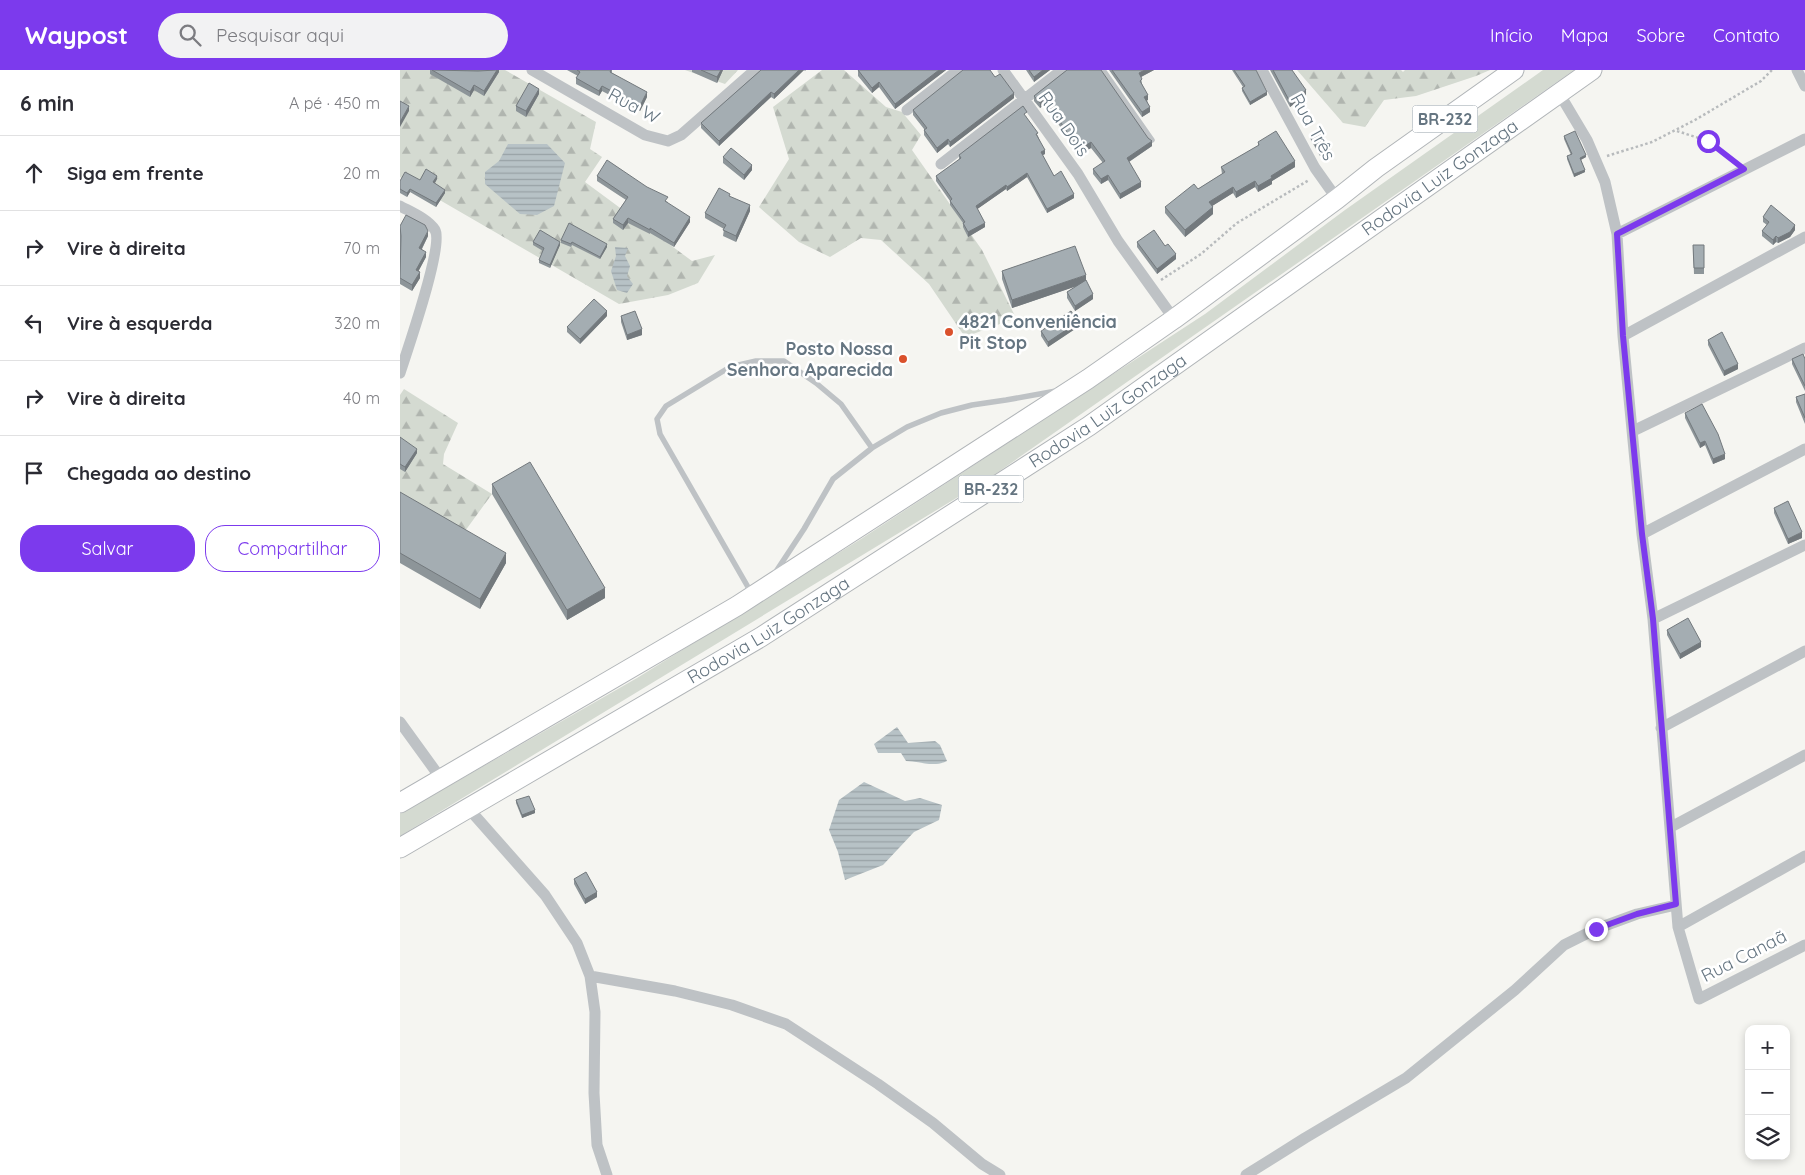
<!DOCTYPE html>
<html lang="pt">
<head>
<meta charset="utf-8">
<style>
	body { margin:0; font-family:Quicksand,sans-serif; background:#f2f2f3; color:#2b2b33 }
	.controls { position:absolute; right:15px; bottom:15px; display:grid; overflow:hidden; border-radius:10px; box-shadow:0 2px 8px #0003 }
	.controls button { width:45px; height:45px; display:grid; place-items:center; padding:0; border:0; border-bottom:1px solid #e1e1e2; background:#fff; color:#2b2b33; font:25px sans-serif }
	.stop { position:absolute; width:15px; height:15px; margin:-11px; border:4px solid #7c3aed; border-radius:50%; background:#fff }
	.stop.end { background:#7c3aed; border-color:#fff; box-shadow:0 1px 5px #0008 }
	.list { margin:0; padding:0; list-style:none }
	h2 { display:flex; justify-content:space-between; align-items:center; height:65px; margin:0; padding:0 20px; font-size:21px }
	h2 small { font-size:16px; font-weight:400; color:#7c7c81 }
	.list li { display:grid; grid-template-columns:32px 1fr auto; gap:15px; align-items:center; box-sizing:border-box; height:75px; padding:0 20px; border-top:1px solid #e1e1e2 }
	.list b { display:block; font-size:19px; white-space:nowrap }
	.list em { font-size:16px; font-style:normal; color:#7c7c81 }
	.actions { display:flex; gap:10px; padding:15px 20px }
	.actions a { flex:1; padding:11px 0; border:1px solid #7c3aed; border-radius:20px; text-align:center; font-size:18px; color:#7c3aed }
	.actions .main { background:#7c3aed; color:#fff }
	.icon { flex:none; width:28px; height:28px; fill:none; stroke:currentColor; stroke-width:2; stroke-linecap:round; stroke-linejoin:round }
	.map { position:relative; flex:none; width:1405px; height:1105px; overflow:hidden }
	header { display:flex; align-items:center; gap:30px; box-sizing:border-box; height:70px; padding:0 25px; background:#7c3aed; color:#fff }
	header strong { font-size:24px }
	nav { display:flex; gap:28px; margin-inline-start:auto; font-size:18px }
	.search { width:350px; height:45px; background:#f2f2f3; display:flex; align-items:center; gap:12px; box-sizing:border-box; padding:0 18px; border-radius:28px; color:#7c7c81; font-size:19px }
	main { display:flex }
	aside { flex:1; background:#fff }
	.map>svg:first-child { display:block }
</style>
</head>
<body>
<header>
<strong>Waypost</strong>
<div class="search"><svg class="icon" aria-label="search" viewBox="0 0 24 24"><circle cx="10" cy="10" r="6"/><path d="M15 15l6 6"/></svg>Pesquisar aqui</div>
<nav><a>Início</a><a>Mapa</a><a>Sobre</a><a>Contato</a></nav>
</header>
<main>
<aside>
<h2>6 min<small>A pé · 450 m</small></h2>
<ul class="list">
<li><svg class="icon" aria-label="ahead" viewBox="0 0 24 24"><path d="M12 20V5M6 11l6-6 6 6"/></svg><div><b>Siga em frente</b></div><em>20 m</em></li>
<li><svg class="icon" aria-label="right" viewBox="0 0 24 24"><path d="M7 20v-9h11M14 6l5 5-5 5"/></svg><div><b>Vire à direita</b></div><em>70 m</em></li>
<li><svg class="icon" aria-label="left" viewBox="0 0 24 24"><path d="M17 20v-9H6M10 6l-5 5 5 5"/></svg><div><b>Vire à esquerda</b></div><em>320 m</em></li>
<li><svg class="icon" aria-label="right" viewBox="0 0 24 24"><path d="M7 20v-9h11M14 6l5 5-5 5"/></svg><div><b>Vire à direita</b></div><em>40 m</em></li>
<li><svg class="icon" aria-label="arrive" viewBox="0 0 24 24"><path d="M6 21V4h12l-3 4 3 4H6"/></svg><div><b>Chegada ao destino</b></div></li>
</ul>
<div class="actions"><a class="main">Salvar</a><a>Compartilhar</a></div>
</aside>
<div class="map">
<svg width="1405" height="1105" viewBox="0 0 1405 1105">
	<defs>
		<pattern id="forest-firs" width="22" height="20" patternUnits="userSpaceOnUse" patternTransform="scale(1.25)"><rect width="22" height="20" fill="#d4dad1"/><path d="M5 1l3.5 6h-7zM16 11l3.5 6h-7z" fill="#b0b5af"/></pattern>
		<pattern id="water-rules" width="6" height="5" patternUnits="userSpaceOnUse" patternTransform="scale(1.25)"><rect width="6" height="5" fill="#b7c2c6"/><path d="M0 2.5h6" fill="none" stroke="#98a2a6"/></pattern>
	</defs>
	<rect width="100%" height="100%" fill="#f5f5f1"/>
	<!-- grass -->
	<path fill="#d4dad1" d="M1143,0h31l-583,407 -591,359v-22l237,-136 224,-139 344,-225 140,-104z"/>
	<!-- forest -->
	<path fill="url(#forest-firs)" d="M0,0h105l91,52 -6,27 12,8 -17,25 107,79 23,-6 -17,28 -30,12 -49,9 -219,-127z
		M285,0h53l-13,14z
		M422,0h22l42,37 16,5 19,23 -9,15 70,100 34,68 -51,19 -36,-53 -48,-44 -20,-2 -31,19 -31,-15 -40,-35 30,-48 -16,-52z
		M897,0h104l2,2 2,-2h85l-14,6 -60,20 -32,4 -19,27 -22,-4z
		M4,319l54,34 -14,31 -1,10 49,30 -32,44 -60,-35v-108z"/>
	<!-- water -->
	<path fill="url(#water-rules)" d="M108,74h39l18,19 -11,43 -17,9 -17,-1 -35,-30v-12l14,-11z
		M215,177l13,1 -3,8 5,10 -3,10 6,8 -6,9 -10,-3 -6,-19 5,-15z
		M497,657l11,16 27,-2 5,4 7,16c-14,7 -27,0 -41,0l-5,-8h-23l-4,-9z
		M464,712l41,19 15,-3 22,7 -3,15 -25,12 -31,33 -38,15 -7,-28 -9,-22 10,-30z"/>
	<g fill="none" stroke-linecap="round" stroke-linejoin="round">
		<defs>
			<g id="trunk">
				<path d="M0,733l337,-197 351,-227 86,-60 163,-120 39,-31 138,-98"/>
				<path id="s1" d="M0,778l361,-211 328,-211 503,-356"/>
			</g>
		</defs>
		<!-- trunk casing -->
		<use href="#trunk" stroke="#b1b5b8" stroke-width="21"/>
		<!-- path -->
		<path stroke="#b8bbbd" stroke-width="2.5" stroke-dasharray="2.5 2.5" stroke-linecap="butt" d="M1277,61l31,10 27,21
			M1207,86l45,-14 43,-22 66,-39 11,-11
			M761,210l40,-26 36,-31 72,-43"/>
		<!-- service -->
		<path stroke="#bec2c5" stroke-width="5.5" d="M703,0l49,70
			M375,503l29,-44 29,-50 39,-31 35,-21 34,-14 31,-8 34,-5 50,-9
			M352,524l-92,-160 -3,-15 9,-13 64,-39 26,-6h28l32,22 25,21 31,44"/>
		<!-- minor -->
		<path stroke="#bec2c5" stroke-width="11" d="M132,0l113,65 23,6 13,-6 74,-65
			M603,0l75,104 40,67 56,78
			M862,0l53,98 22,31
			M1397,0l8,16
			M1159,23l28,47 18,42 12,52 6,102 19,198 11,85 25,308 21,72 106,-54
			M507,40l51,-40
			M541,94l121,-94
			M0,136c11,6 28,13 35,24 9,15 -28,121 -35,143
			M1217,164l188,-95
			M1223,266l182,-99
			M1233,361l172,-83
			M1242,464l163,-85
			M1253,549l152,-74
			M0,652l42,58
			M1261,658l144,-77
			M69,739l76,86 32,48 13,33 5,36 -1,81 3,52 10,30
			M1271,757l134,-72
			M1278,857l127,-71
			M190,906l85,15 57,14 54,19 92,60 55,39 49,41 18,11
			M846,1105l59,-37 101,-60 109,-88 49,-45 32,-16 41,-15 39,-9"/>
		<!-- trunk -->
		<use href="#trunk" stroke="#fff" stroke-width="19"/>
	</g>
	<!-- wall -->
	<path fill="#8d9599" d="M30,0h69v2l-15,24 -10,-6 -4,7 -40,-23z
		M167,0h45v3l35,24 -7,14 -38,-20 -3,5 -23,-12v-6l2,-2z
		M292,0h31l-6,13 -25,-11z
		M361,0h45l-1,1 -1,-1 -30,29 -3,-2 -52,49 -18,-18v-5z
		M458,0h88l-51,39 -16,-22 -7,6 -14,-17z
		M626,0h24l-16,12z
		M667,0l85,76 -23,16 12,25 -21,12 -12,-19 -7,4 -8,-10v-5l10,-6 -12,-15 -12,7 -34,-51 -5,4 -6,-7v-5z
		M709,0h45l-13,7 1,7 6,16h-1l3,12 -8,5z
		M832,0h18l17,25 -17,10 -8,-14v-3l1,-1z
		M870,0h22l14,25 -16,12z
		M595,7l19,21 -64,49 -2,-3 -11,9 -13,-18v-6l-11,-14v-5z
		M139,24l-13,23 -10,-6v-5z
		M627,46l-1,1 12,19 7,18 -3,1 12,21 20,22 -27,15 -20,-36 -20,14 -1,-2 -29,20 8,18 -17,10 -5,-10v-4l-13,-18v-4l-14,-20v-5l23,-16v-5z
		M910,66l20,14 -10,6 -10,-18z
		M1164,66l22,21 -5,3 4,12 -11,5 -7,-18v-3l4,-1 -7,-16z
		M858,72l37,25 -23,14v3l-14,8 -3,-5 -19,11 -3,-5 -21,13 1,8 -28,23 -20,-24v-6l33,-18 24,-15 -1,-7 37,-21z
		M323,87l29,13 -8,10 -21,-17z
		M197,106l71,26 -1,1 23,19 -16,25 -24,-14v1l-22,-11 -5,7 -10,-7v-4l13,-19 -29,-19z
		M37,109l-2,4 10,10 -9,14 -26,-15 -3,5 -7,-4v-12z
		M350,141l-14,31 -13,-6 1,-7 -19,-11v-5z
		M1363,147l32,13 -5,7 -12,6 -2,-1 -3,3 -11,-9v-5l5,-6 -4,-3z
		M0,156l28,10 -6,13 4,8 -8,14 2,7 -8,13 -12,-7z
		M161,170l46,7 -7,12 -28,-14 -1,2 -10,-4z
		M133,172l27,3 -10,23 -11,-5v-3l4,-9 -10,-6z
		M737,172l28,4 11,13 -19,15 -20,-27z
		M1293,175h11v29h-10z
		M602,201l84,10 7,18 -18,12 -8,-13v-6l9,-6 -64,22 -10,-29z
		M207,246l-27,28 -13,-12v-5z
		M221,246l21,19 -15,5 -6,-18z
		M678,257l-30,20 -7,-11v-5z
		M1308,270l30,29 -14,7 -16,-31z
		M1392,289h13v32l-13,-27z
		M1405,324v30l-9,-22v-5z
		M1285,343l40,46 -12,5 -8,-19 -5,3 -15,-30z
		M0,367l17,16 -12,19 -5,-3z
		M92,414l113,114 -38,22 -75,-126z
		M0,422l106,71 -26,46 -80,-46z
		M1374,438l28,30 -14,6 -14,-31z
		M1267,560l34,17 -21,12 -13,-24z
		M116,730l19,13 -13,5 -6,-15z
		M174,809l23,18 -12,7 -11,-20z"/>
	<!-- shaded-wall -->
	<path fill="#73797d" d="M97,0h2v2l-15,24v-5z
		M321,0h2l-6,13v-6z
		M399,0h5l-30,29v-5z
		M539,0h7l-51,39v-5z
		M643,0h7l-16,12v-5z
		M745,0h9l-15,8v-5z
		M479,12v5l-7,6v-5z
		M74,15v5l-4,7v-5z
		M202,16v5l-3,5v-5z
		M139,19v5l-13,23v-6z
		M906,20v5l-16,12v-5z
		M247,22v5l-7,14v-5z
		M371,22v5l-52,49v-5z
		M867,22v3l-17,10v-3z
		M614,23v5l-64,49v-5z
		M748,25v5l-4,2v-5z
		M645,29v5l-5,4v-5z
		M9,36v5l-9,16v-5z
		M750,37v5l-8,5v-5z
		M548,69v5l-11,9v-5z
		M752,71v5l-25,17v-5z
		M691,72v6l-12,7v-5z
		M930,78v2l-10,6v-3z
		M645,80v4l-4,2v-4z
		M1186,85v2l-6,3v-2z
		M895,91v6l-23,14v3l-14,8v-6l13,-10z
		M352,95v5l-8,10v-5z
		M1185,100v2l-11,5v-3z
		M627,103v4l-20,14v-4z
		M708,105v5l-7,4v-5z
		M37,106v3l-4,7v-4z
		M855,111v6l-19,11v-6z
		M741,112v5l-21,12v-5z
		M606,115v4l-30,21v-4z
		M833,117v6l-24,15v-6z
		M10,119v3l-3,5v-4z
		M45,120v3l-9,14v-4z
		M674,124v4l-27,15v-4z
		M350,135v6l-14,31v-6z
		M813,137v7l-28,23v-7z
		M290,147v5l-16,25v-4z
		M228,148v5l-5,7v-5z
		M585,153v4l-17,10v-5z
		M1395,155v5l-5,7 -12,6v-5z
		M28,161v5l-9,18v-6z
		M1376,166v6l-3,3v-5z
		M160,172v3l-10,23v-3z
		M207,174v3l-7,12v-2z
		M26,182v5l-10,19v-6z
		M776,184v5l-19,15v-5z
		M20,202v6l-8,13v-6z
		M686,205v8l-74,25v-8z
		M693,224v5l-18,12v-5z
		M207,241v5l-27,28v-5z
		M678,252v5l-30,20v-5z
		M242,259v6l-15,5v-5z
		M1338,294v5l-14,7v-5z
		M1305,371v4l-5,3v-5z
		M17,379v4l-12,19v-5z
		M1325,384v5l-12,5v-5z
		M1402,462v6l-14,6v-5z
		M106,483v10l-26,46v-10z
		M205,518v10l-38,22v-10z
		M1301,572v5l-21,12v-5z
		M135,740v3l-13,5v-3z
		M197,822v5l-12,7v-5z"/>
	<!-- building -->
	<path fill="#a4adb2" stroke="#73797d" d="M32,0l46,1 19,-1 -13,21 -10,-6 -4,7z
		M177,0h34l-1,2 37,20 -7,14 -38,-20 -3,5 -23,-13 4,-6z
		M301,0h20l-4,7z
		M361,0h38l-25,24 -3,-2 -52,49 -18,-18z
		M458,0h81l-44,34 -16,-22 -7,6z
		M563,0h27l5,7 5,-3 14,19 -64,49 -2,-3 -11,9 -13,-18 3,-2 -14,-18z
		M629,0h14l-9,7z
		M667,0h34l47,68 4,3 -25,17 14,24 -21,12 -12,-19 -7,4 -8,-10 12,-8 -14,-19 -12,8 -34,-51 -5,4 -6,-7z
		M712,0h33l-6,3 3,6 -2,2 8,14 -4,2 6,10 -8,5z
		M834,0h22l11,22 -17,10 -8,-14 3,-2z
		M873,0h19l14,20 -16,12z
		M129,13l10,6 -13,22 -10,-5z
		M0,31l9,5 -9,16z
		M623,36l4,6 -3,2 14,19 -2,1 9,16 -4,2 13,24 7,-5 13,23 -27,15 -20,-36 -20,14 -1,-2 -30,21 9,17 -17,9 -5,-9 2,-1 -15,-21 2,-2 -16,-23 25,-18 -2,-3z
		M920,60l10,18 -10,5 -10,-17z
		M876,61l19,30 -24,15 1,2 -14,8 -3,-5 -19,11 -3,-5 -24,15 4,5 -28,23 -20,-23 29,-23 4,5 27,-17 -4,-5 38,-22 -1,-3z
		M1175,61l11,24 -6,3 5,12 -11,4 -7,-18 5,-2 -8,-18z
		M331,78l21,17 -8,10 -21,-18z
		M207,90l40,27 21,10 -3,4 25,16 -16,26 -24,-15v2l-22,-12 -5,7 -10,-6 15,-22 -31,-21z
		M26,99l11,7 -4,6 12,8 -9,13 -26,-14 -3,4 -7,-4v-8l5,-9 15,8z
		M319,118l11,6 -1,2 21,9 -14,31 -13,-6 3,-5 -21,-12z
		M1371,135l24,20 -5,7 -12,6 -2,-2 -3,4 -11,-9 7,-9 -6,-5z
		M6,145l19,10 3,6 -9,17 7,4 -10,18 4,2 -8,13 -12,-7 1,-42 -1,-10z
		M169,153l38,21 -7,13 -28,-15 -1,2 -10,-4z
		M140,160l20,12 -10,23 -11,-5 5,-12 -11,-6z
		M754,160l11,16 3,-2 8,10 -19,15 -20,-27z
		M1293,175h11v23h-10z
		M675,176l11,29 -74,25 -10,-29z
		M686,210l7,14 -18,12 -8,-14z
		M194,229l13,12 -27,28 -13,-12z
		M235,241l7,18 -15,6 -6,-19z
		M671,241l7,11 -30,20 -7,-11z
		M1322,262l16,32 -14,7 -16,-31z
		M1403,284l2,5v27l-13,-27z
		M1405,324v24l-9,-21z
		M1302,334l16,30 7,20 -12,5 -8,-18 -5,2 -15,-30z
		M0,367l17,12 -12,18 -5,-3z
		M130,392l75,126 -38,22 -75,-126z
		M0,422l106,61 -26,46 -80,-46z
		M1388,431l14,31 -14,7 -14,-31z
		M1288,548l13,24 -21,12 -13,-24z
		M129,726l6,14 -13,5 -6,-15z
		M186,802l11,20 -12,7 -11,-20z"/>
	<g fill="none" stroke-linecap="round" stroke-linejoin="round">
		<!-- route -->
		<path stroke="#7c3aed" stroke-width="6" d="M1196,859l41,-15 39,-10 -23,-285 -11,-85 -19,-198 -6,-102 127,-65 -36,-28"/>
	</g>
	<!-- markers -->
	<g fill="#da512c" stroke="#fff" stroke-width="2">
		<circle cx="549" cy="262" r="5"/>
		<circle cx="503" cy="289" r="5"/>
	</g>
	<g text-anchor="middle" stroke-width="5" stroke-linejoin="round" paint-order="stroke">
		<!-- shield labels -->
		<g fill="#fff" stroke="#939ea7" stroke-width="1">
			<rect x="1012.5" y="35.5" width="65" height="27" rx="4"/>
			<rect x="558.5" y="405.5" width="65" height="27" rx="4"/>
		</g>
		<g font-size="16" font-weight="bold" fill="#657581">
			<text x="1045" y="55">BR-232</text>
			<text x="591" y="425">BR-232</text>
		</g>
		<!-- street labels -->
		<g font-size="18" fill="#657581" stroke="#fff">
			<text transform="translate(234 36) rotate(28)" y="6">Rua W</text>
			<text transform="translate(664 54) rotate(55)" y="6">Rua Dois</text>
			<text transform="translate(913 57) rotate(61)" y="6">Rua Três</text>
			<text dy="6" stroke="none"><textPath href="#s1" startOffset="1238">Rodovia Luiz Gonzaga</textPath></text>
			<text dy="6" stroke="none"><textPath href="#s1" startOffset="832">Rodovia Luiz Gonzaga</textPath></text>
			<text dy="6" stroke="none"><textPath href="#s1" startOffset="428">Rodovia Luiz Gonzaga</textPath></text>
			<text transform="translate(1344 886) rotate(-27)" y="6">Rua Canaã</text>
		</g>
		<!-- poi labels -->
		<g font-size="18" font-weight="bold" fill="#657581" stroke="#fff" text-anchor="start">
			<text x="559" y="258">4821 Conveniência<tspan x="559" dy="21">Pit Stop</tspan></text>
			<text x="493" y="285" text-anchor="end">Posto Nossa<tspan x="493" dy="21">Senhora Aparecida</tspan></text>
		</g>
	</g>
</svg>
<div class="controls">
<button>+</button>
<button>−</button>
<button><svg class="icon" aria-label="layers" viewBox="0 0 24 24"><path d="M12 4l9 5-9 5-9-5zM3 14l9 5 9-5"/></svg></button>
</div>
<div class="stop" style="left:1308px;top:71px"></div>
<div class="stop end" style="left:1196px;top:859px"></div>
</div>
</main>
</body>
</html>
